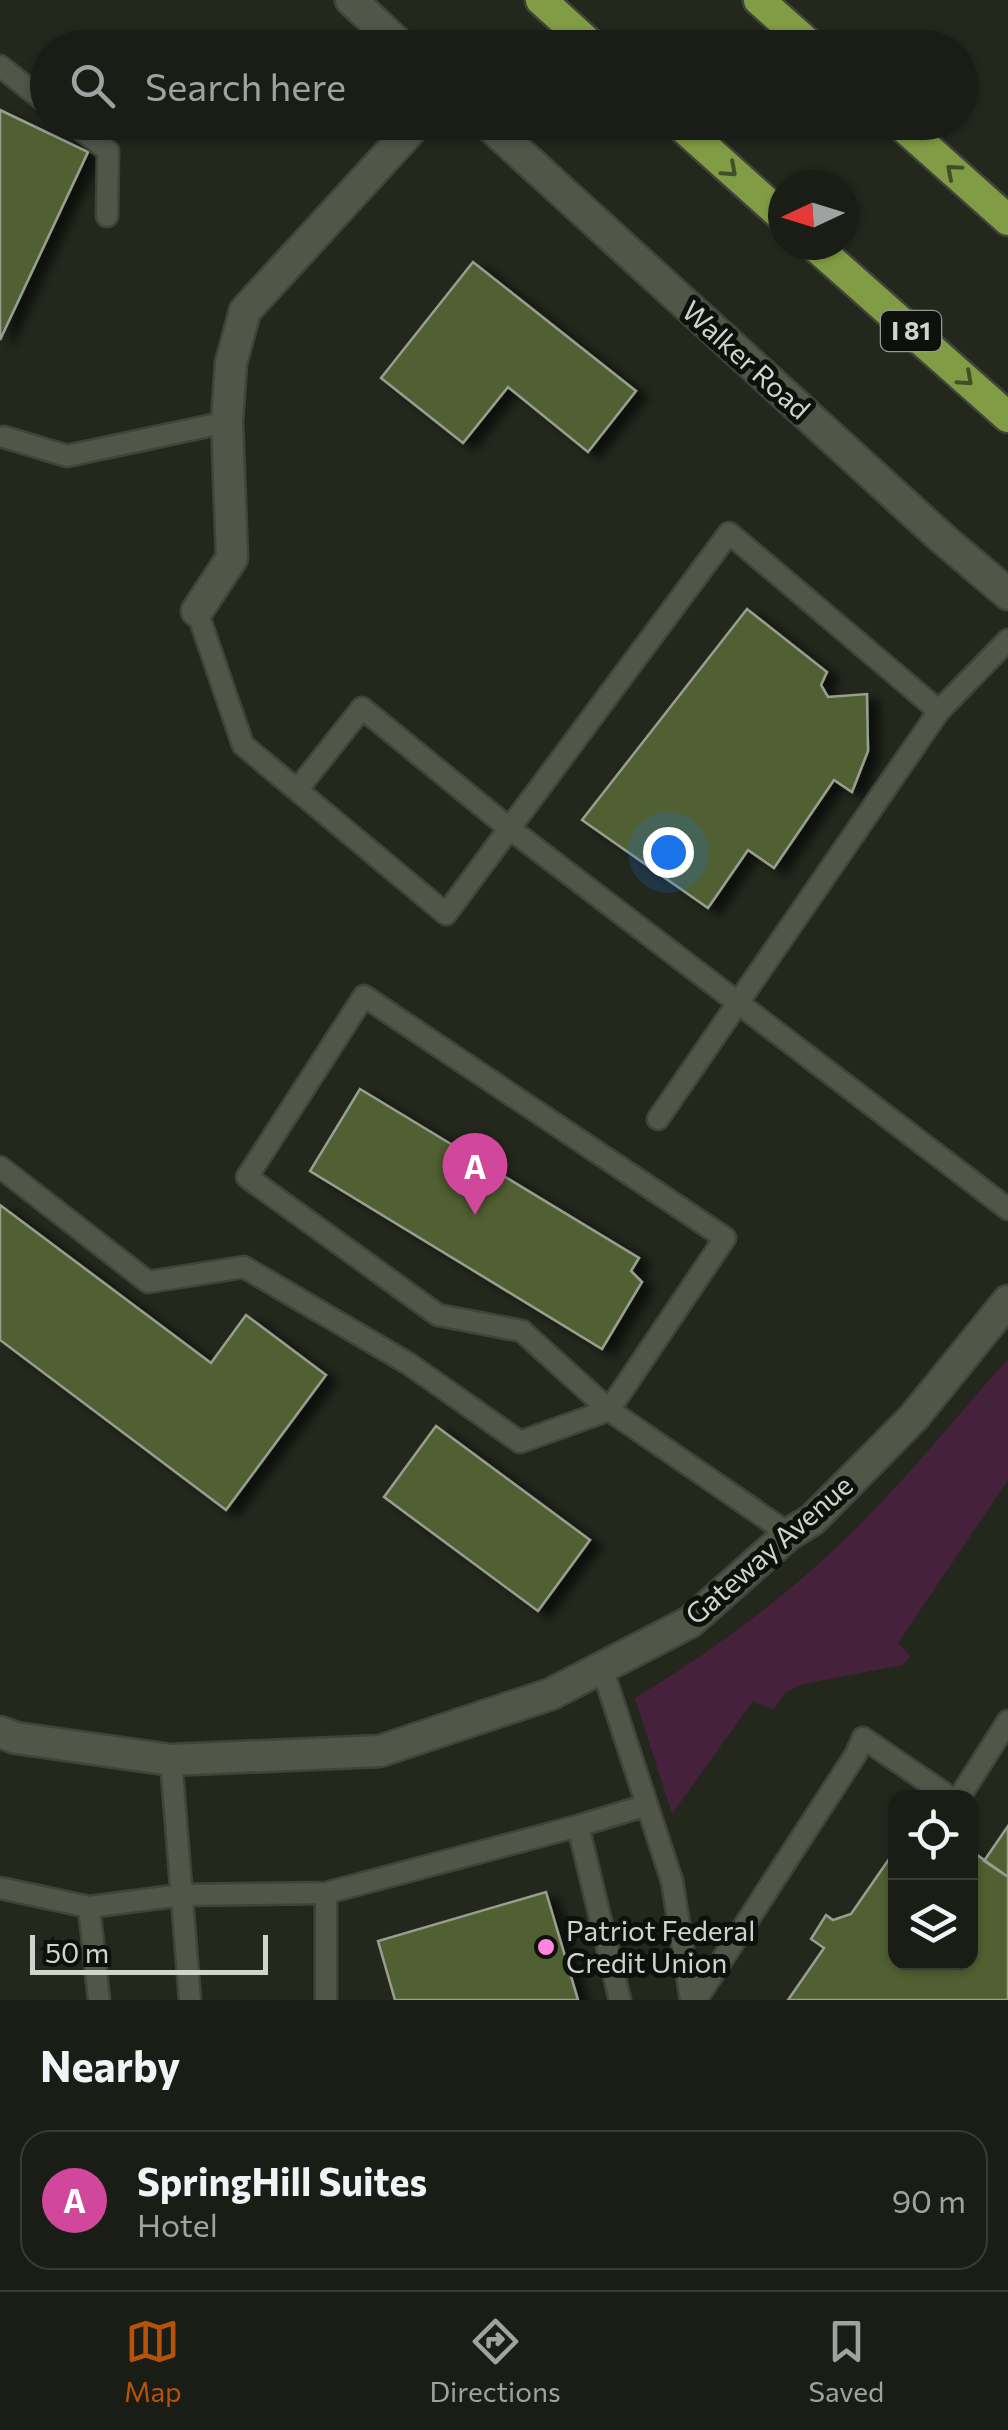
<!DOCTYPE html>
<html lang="en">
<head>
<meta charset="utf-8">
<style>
	body { margin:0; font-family:Commissioner,sans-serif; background:#23261e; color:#f1f3f6 }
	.controls { position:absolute; right:30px; bottom:30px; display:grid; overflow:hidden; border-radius:20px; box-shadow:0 2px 8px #0004 }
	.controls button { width:90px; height:90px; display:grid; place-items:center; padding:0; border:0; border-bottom:2px solid #383b34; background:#1a1d15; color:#f1f3f6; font:50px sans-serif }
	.compass { position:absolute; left:768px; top:170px; width:90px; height:90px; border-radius:50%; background:#1a1d15; box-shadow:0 2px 8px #0004; rotate:266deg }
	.scale { position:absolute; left:30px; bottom:25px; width:238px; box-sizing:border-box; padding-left:10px; border:5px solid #d1d4cc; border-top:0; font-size:28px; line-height:35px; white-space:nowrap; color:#d1d4cc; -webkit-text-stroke:8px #0e100b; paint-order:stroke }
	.you { position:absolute; left:668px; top:852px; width:35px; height:35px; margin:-25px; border:8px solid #fff; border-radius:50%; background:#1a73e8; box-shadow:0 0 0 15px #1a73e833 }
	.badge { display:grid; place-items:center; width:65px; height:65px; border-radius:50%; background:#b45309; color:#fff; font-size:32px; font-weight:700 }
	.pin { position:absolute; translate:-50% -82px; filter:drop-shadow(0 2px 5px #0008) }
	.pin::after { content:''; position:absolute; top:52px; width:35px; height:30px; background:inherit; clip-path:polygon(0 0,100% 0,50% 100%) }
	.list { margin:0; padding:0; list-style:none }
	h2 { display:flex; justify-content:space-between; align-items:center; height:130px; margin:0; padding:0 40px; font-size:42px }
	h2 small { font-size:32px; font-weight:400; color:#9fa2a0 }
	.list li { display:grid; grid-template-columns:65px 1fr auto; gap:30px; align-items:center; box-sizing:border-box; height:140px; margin:0 20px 20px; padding:0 20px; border:2px solid #383b34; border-radius:30px }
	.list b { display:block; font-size:38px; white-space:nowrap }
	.list p { margin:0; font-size:32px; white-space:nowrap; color:#9fa2a0 }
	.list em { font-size:32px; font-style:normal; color:#9fa2a0 }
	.icon { flex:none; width:55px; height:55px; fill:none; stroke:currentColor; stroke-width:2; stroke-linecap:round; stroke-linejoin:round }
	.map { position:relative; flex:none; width:1008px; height:2000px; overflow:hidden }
	.search { position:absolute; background:#1a1d15; box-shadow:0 2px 8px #0004; left:30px; right:30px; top:30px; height:110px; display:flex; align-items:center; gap:25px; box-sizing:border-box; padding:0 35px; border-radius:55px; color:#9fa2a0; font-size:38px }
	.sheet { height:290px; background:#1a1d15 }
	nav { display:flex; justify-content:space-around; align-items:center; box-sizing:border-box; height:140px; border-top:2px solid #383b34; background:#1a1d15; font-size:28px; color:#9fa2a0 }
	nav a { display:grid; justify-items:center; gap:5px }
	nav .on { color:#b45309 }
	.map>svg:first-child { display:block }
</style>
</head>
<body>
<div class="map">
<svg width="1008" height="2000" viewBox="0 0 1008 2000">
	<defs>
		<filter id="shadow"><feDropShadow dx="11" dy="6" stdDeviation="5" flood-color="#0009"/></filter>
	</defs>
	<rect width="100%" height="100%" fill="#23271c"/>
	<!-- green -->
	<path fill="#46213c" d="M1008,1359v121l-110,163 12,13 -7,9 -100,19 -17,8 -13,18 -20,-9 -81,113 -37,-116c69,-42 132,-87 191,-141 66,-60 123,-132 182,-198z"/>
	<!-- building -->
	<path fill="#516031" stroke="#989e90" stroke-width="2.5" filter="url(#shadow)" d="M0,110l88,42 -88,188z
		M473,262l163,129 -48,61 -80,-65 -45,56 -82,-65z
		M747,609l80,63 -6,13 7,12 39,-3 1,57 -16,41 -18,-12 -60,88 -26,-18 -40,58 -126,-88z
		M360,1089l279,169 -8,13 11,11 -40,67 -292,-178z
		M0,1205l211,158 35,-48 80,60 -100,135 -226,-170z
		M436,1426l154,114 -52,71 -154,-114z
		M1008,1826v51l-24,-16z
		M896,1849v113h74v-112l38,27v123h-220l36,-52 -13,-9 15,-24 7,5 18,-6z
		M546,1892l32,108h-183l-17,-59z"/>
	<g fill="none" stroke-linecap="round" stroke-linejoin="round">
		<defs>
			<path id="lane" d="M0,66l48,38
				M72,122l36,29 -1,65
				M4,437l63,19 160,-34
				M197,611l46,134 203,169 283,-381 210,178
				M297,790l65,-82 147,120 499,381
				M658,1119l281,-408 69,-71
				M0,1167l148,115 96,-15 165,97 111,78 89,-32 116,-172 -361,-242 -117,181 191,138 84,16 87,79 180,124
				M602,1668l70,213 19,119
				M171,1760l19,240
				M959,1798l49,-77
				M578,1826l69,-21
				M0,1888l89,19 93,-12 144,-2v107
				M326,1893l252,-67 42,174
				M89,1907l10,93
				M696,2000l160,-246 7,-16 88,60"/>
			<path id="street" d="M197,611l35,-53 -5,-136 4,-59 14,-52 173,-189"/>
			<path id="secondary" d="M351,0l52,48
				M486,122l457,417 65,55
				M0,1732l16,6 155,22 209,-9 171,-57 139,-72 99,-88 23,-14 102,-103 94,-116"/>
			<path id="highway" d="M541,0l53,48
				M759,0l54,48
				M677,122l106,95
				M898,122l110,98
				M814,245l194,172"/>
		</defs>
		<!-- lane casing -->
		<use href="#lane" stroke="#404339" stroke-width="25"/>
		<!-- street casing -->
		<use href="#street" stroke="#404339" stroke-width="35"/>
		<!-- secondary casing -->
		<use href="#secondary" stroke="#404339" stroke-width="35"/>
		<!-- highway casing -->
		<use href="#highway" stroke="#404339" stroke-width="35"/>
		<!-- lane -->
		<use href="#lane" stroke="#515649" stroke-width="20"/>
		<!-- street -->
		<use href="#street" stroke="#515649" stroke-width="30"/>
		<!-- secondary -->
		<use href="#secondary" stroke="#515649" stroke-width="30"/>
		<!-- highway -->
		<use href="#highway" stroke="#829c46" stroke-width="30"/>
	</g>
	<!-- one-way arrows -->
	<defs><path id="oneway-chevron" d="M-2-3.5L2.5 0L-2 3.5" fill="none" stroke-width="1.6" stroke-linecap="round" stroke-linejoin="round" transform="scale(2.5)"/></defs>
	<g stroke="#424f26">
		<use href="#oneway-chevron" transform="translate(730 170) rotate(42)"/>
		<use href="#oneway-chevron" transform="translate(953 171) rotate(-139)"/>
		<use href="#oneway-chevron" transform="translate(966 379) rotate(42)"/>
	</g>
	<!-- markers -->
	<circle fill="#ff85df" stroke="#0e100b" stroke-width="4" cx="546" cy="1947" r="10"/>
	<g text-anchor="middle" stroke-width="10" stroke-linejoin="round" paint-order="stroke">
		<!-- shield labels -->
		<rect fill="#0e100b" stroke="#969992" stroke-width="2.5" x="881" y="311" width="60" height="40" rx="8"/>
		<g font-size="25" font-weight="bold" fill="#d1d4cc">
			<text x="911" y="340">I 81</text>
		</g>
		<!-- street labels -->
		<g font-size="28" fill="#d1d4cc" stroke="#0e100b">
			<text transform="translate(746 360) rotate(42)" y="10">Walker Road</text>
			<text transform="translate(769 1550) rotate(-41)" y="10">Gateway Avenue</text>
		</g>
		<!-- poi labels -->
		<g font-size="28" fill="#d1d4cc" stroke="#0e100b" text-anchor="start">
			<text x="566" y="1941">Patriot Federal<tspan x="566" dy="32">Credit Union</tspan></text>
		</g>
	</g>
</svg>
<div class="controls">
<button><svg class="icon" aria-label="locate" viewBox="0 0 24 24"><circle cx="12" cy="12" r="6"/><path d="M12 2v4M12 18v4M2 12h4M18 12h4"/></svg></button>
<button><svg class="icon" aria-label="layers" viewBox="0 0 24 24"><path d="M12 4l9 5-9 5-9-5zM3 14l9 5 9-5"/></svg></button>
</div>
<svg class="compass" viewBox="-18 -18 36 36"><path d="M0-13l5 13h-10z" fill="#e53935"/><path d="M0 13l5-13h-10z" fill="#9fa2a0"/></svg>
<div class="scale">50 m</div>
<div class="you"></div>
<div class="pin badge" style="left:475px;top:1215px;background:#d1479c">A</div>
<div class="search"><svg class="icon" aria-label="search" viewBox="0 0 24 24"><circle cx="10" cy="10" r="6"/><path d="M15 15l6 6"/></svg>Search here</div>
</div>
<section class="sheet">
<h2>Nearby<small></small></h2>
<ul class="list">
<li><span class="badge" style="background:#d1479c">A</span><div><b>SpringHill Suites</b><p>Hotel</p></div><em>90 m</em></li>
</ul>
</section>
<nav>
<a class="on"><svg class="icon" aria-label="map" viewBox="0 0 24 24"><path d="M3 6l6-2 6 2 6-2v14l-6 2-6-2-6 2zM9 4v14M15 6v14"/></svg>Map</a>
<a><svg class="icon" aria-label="directions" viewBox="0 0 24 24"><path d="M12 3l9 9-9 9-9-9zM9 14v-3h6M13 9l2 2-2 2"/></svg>Directions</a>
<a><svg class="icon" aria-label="saved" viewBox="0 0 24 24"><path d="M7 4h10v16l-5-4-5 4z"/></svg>Saved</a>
</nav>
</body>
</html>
